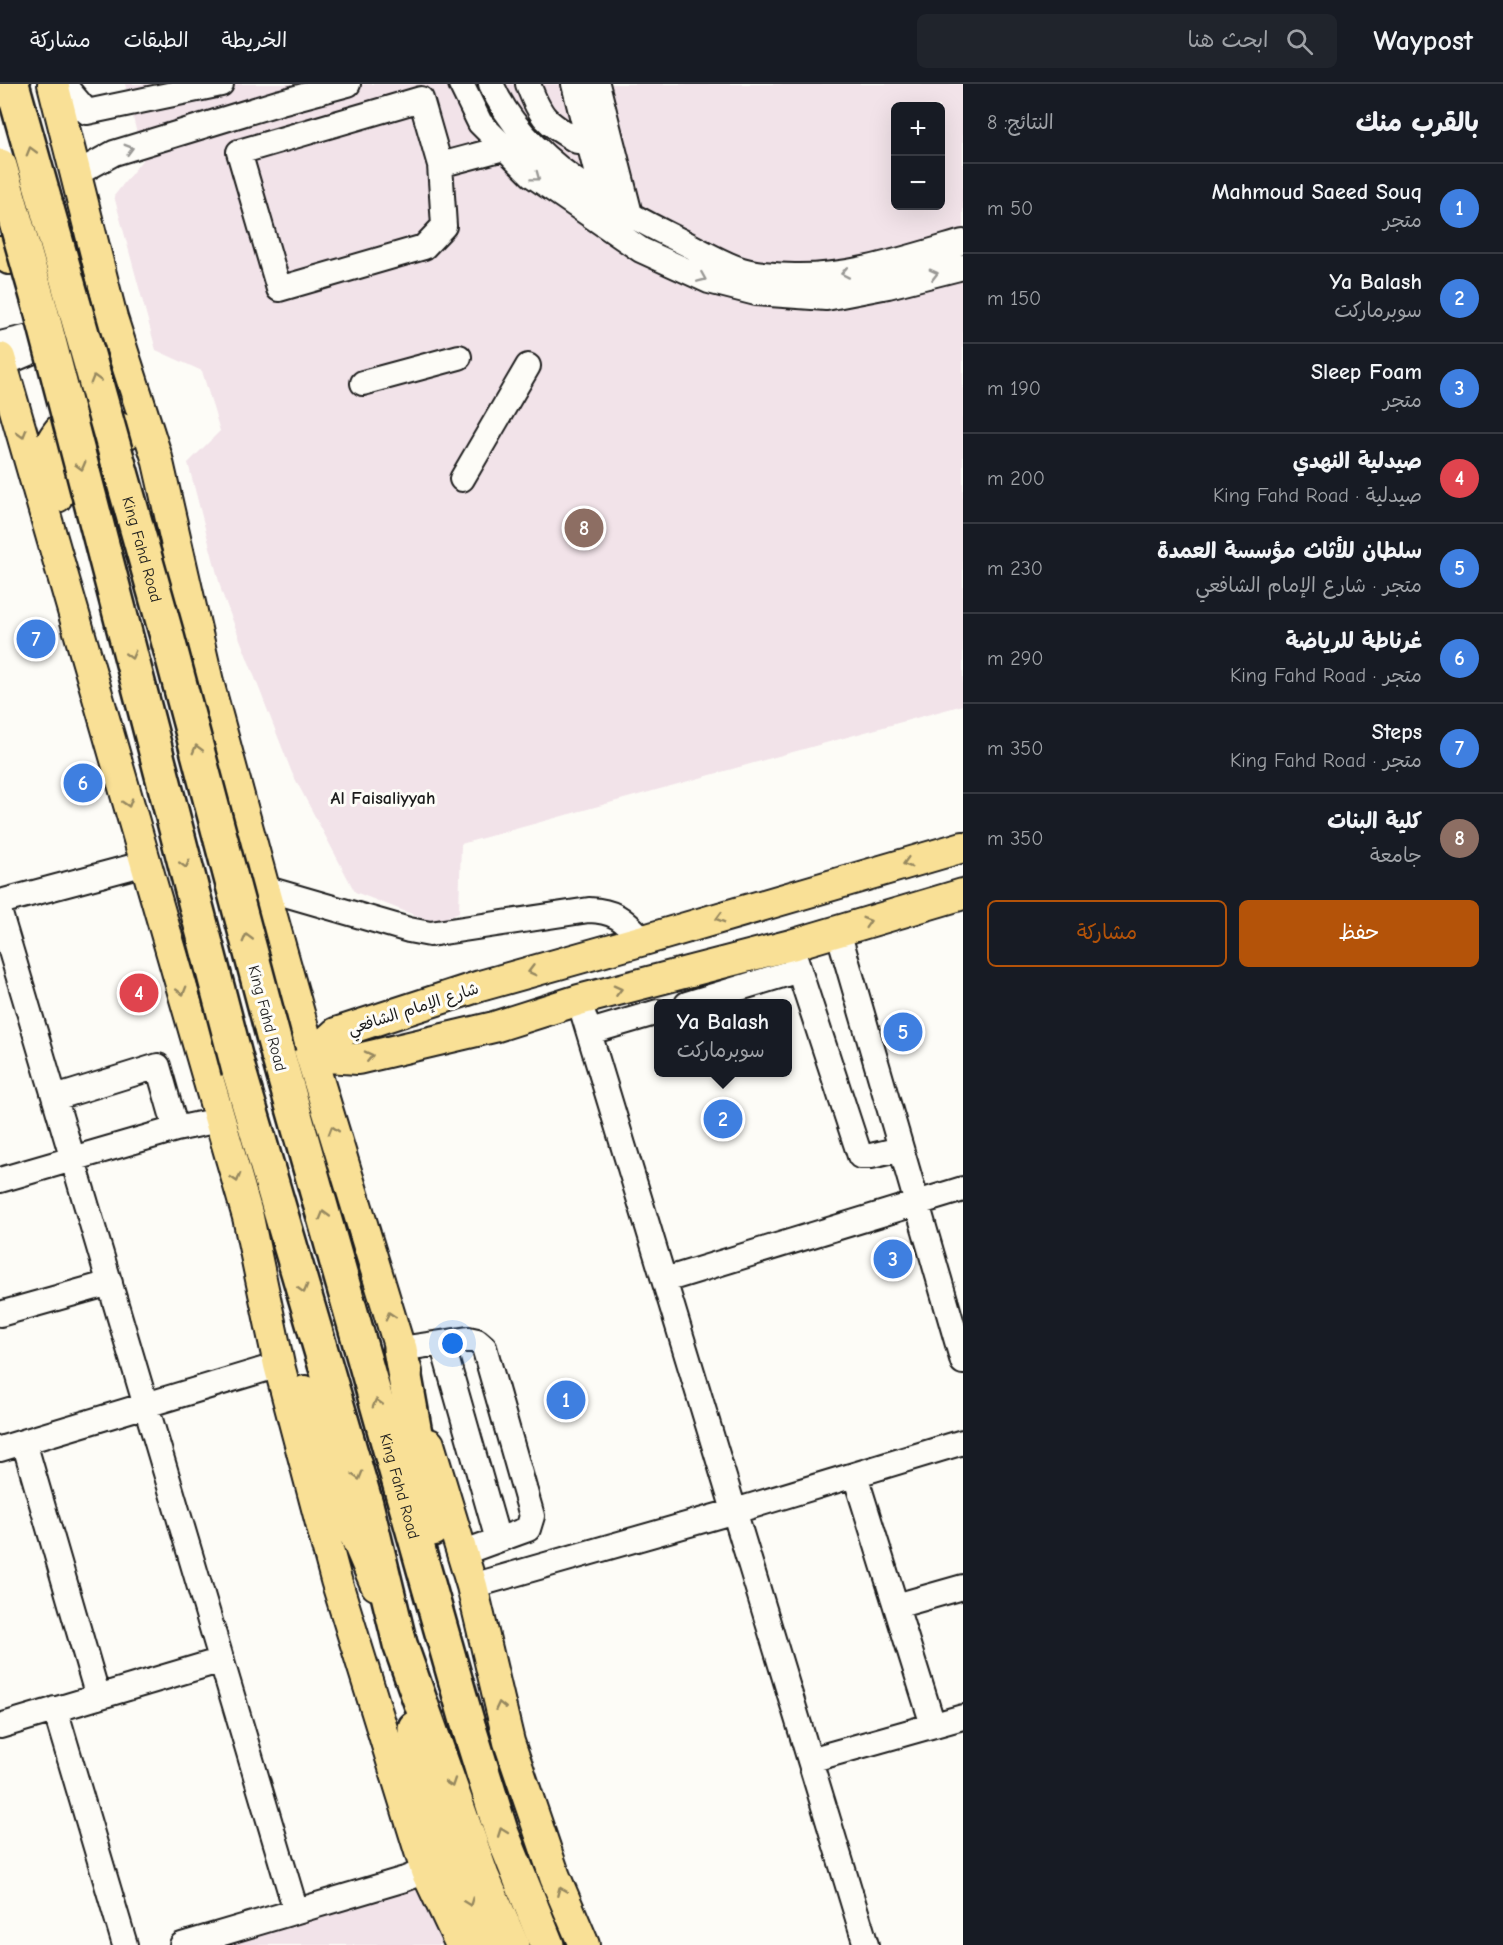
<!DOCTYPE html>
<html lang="ar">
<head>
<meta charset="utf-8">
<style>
	body { margin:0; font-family:"Comic Neue","Playpen Sans Arabic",sans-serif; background:#20242c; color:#f1f3f6; direction:rtl }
	.controls { position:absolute; right:18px; top:18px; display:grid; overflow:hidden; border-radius:9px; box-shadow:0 6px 24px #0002 }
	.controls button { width:54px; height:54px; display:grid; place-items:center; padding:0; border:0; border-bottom:2px solid #363941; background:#171b24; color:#f1f3f6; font:30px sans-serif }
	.you { position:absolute; left:453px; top:1260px; width:21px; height:21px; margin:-15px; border:4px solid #fff; border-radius:50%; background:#1a73e8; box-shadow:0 0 0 9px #1a73e833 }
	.badge { display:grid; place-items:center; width:39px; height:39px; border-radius:50%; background:#b45309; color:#fff; font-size:20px; font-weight:700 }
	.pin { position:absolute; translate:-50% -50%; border:3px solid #fff; box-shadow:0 2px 6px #0006 }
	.popup { position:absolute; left:654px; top:915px; width:138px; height:78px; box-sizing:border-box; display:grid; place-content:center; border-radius:9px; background:#171b24; filter:drop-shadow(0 2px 4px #0005); font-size:20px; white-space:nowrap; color:#9ea1a6 }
	.popup b { font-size:22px; color:#f1f3f6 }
	.popup::after { content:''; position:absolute; left:50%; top:100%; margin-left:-12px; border:12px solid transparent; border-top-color:#171b24 }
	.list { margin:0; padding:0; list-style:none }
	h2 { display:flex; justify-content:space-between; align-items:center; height:78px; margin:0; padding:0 24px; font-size:26px }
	h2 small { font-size:20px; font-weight:400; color:#9ea1a6 }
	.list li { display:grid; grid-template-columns:39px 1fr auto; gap:18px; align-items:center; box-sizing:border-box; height:90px; padding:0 24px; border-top:2px solid #363941 }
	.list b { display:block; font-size:22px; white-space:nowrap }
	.list p { margin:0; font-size:20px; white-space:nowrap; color:#9ea1a6 }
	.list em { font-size:20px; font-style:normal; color:#9ea1a6 }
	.actions { display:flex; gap:12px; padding:18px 24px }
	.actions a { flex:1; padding:14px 0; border:2px solid #b45309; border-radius:9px; text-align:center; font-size:21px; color:#b45309 }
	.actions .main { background:#b45309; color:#fff }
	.icon { flex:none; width:33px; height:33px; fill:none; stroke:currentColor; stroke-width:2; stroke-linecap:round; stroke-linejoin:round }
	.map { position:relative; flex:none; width:963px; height:1861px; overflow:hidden; direction:ltr }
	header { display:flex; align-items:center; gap:36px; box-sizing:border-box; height:84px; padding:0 30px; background:#171b24; border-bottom:2px solid #363941 }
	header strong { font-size:28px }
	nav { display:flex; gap:33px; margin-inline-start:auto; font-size:21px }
	.search { width:420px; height:54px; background:#20242c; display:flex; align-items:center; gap:15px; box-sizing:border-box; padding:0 21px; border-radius:9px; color:#9ea1a6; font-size:22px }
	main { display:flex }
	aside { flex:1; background:#171b24 }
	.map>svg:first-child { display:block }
</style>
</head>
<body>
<header>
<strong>Waypost</strong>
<div class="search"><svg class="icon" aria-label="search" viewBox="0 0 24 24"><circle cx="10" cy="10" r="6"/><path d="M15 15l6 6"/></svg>ابحث هنا</div>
<nav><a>الخريطة</a><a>الطبقات</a><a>مشاركة</a></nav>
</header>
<main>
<aside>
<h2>بالقرب منك<small>النتائج: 8</small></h2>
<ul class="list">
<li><span class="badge" style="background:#3f7fe0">1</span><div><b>Mahmoud Saeed Souq</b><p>متجر</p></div><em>50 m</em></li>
<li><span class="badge" style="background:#3f7fe0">2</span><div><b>Ya Balash</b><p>سوبرماركت</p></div><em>150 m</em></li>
<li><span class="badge" style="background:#3f7fe0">3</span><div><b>Sleep Foam</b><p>متجر</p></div><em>190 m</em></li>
<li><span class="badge" style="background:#e0444e">4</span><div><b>صيدلية النهدي</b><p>صيدلية · King Fahd Road</p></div><em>200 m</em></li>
<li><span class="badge" style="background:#3f7fe0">5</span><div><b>سلطان للأثاث مؤسسة العمدة</b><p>متجر · شارع الإمام الشافعي</p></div><em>230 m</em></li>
<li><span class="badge" style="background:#3f7fe0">6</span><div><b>غرناطة للرياضة</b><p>متجر · King Fahd Road</p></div><em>290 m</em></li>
<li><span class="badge" style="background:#3f7fe0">7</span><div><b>Steps</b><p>متجر · King Fahd Road</p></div><em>350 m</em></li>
<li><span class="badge" style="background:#8d6e63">8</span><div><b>كلية البنات</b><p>جامعة</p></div><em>350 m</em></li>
</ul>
<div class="actions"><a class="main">حفظ</a><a>مشاركة</a></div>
</aside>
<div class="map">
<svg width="963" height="1861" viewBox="0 0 963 1861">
	<rect width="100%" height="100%" fill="#fdfcf7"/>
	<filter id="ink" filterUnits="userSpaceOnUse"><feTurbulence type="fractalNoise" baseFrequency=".0167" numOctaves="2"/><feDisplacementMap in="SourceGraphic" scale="12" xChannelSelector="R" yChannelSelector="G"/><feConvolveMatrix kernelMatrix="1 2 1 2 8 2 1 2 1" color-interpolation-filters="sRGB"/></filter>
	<g filter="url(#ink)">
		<!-- built -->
		<path fill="#f2e3e9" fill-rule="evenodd" d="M125,0h838v621l-502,139 -2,68 -24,11 -80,-31 -63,-119 -70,-180 -34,-130 32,-32 -18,-60 -46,-21 -42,-154 29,-37zM896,22h44v100h-44z
			M422,1803l27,58h-248z"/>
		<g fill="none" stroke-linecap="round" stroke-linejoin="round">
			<defs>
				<path id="minor" d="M63,0l24,28 134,-28
					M461,0l19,39 52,52 109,75 68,31 47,12 70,5 62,-12 75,-19
					M491,0c33,76 120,123 192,158 18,9 35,19 53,26 15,6 43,8 59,8 58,1 112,-18 168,-34
					M528,0c13,35 18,38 49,57
					M574,0l29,114
					M597,0l33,130
					M440,81l4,61 -20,21 -145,42 -40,-137 182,-53 19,66 64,-17
					M76,90l38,-21 167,-51 67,-18
					M0,260l46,-11
					M0,281l112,-47
					M363,299l96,-26
					M462,395l66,-113
					M264,804l145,42 21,4 159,-24c29,1 36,12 55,30
					M0,818l146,-39
					M0,830l296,997
					M838,847l125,431
					M799,886l61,186h11l30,-7
					M579,916l287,945
					M687,920l112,-34 -5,-15
					M590,948l68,-20
					M55,1014l103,-32 18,63
					M0,1096l176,-51 43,-9
					M665,1196l298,-91
					M0,1230l110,-31
					M442,1259l56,197
					M400,1265l68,-10 9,2 7,6 48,169 -4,13 -66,24
					M24,1358l74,255
					M0,1365l279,-84
					M855,1391l78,250
					M472,1502l263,-75 228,-69
					M896,1522l67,-19
					M55,1625l70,236
					M0,1642l222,-66
					M810,1676l153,-43
					M182,1861l223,-66 21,-8"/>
				<path id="major" d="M53,0l59,234 45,140 51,224 56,206 47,168 96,316
					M0,168l9,7 29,-5 8,-6
					M0,274l248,859 31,148 57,215 90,291 35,74
					M57,413c-3,-14 -12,-44 -5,-56 2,-4 8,-13 12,-15 13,-9 54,-5 62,8
					M311,972l25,-23 144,-47 164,-46 319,-93
					M311,972l47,3 136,-32 85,-27 212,-55 172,-51
					M305,1307l43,128 28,66
					M429,1360l43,142 37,156 46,135 29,68"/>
				<g id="highway">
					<path id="s1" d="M278,971l191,673 32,103 46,114"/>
					<path d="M239,987l127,433 34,140 82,232 30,69"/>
					<path d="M400,1265l32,180"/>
					<path d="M415,1644l10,57 60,160"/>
				</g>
			</defs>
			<!-- minor casing -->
			<use href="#minor" stroke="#1c1c1c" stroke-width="28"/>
			<!-- major casing -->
			<use href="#major" stroke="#1c1c1c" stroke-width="34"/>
			<!-- highway casing -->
			<use href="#highway" stroke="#1c1c1c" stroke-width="38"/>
			<!-- minor -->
			<use href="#minor" stroke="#fdfcf7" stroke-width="24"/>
			<!-- major -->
			<use href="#major" stroke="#f9e096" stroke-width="30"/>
			<!-- highway -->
			<use href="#highway" stroke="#f9e096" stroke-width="33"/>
			<defs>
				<g id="highway-bridge">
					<path id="s2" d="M12,0l155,552 111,419"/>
					<path d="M0,82l41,144 198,761"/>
				</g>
			</defs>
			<!-- highway-bridge casing -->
			<use href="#highway-bridge" stroke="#1c1c1c" stroke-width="38" stroke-linecap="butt"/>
			<!-- highway-bridge -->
			<use href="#highway-bridge" stroke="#f9e096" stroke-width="33"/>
		</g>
		<!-- one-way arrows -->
		<defs><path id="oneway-chevron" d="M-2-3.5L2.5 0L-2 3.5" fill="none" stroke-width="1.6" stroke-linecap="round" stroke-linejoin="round" transform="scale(1.5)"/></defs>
		<g stroke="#989794">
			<use href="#oneway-chevron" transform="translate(129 65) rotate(-16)"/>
			<use href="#oneway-chevron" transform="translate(536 93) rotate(37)"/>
			<use href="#oneway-chevron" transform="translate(845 189) rotate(169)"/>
			<use href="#oneway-chevron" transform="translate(934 190) rotate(-14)"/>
			<use href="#oneway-chevron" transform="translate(702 194) rotate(23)"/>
		</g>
		<g stroke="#96885f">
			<use href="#oneway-chevron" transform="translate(31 67) rotate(-106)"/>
			<use href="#oneway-chevron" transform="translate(95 295) rotate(-106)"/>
			<use href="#oneway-chevron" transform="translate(22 350) rotate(74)"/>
			<use href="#oneway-chevron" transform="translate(81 382) rotate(75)"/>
			<use href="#oneway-chevron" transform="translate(131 571) rotate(75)"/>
			<use href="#oneway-chevron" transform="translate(197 665) rotate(-105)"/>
			<use href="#oneway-chevron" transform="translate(128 719) rotate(73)"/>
			<use href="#oneway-chevron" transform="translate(907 779) rotate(164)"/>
			<use href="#oneway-chevron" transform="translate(185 780) rotate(75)"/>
			<use href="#oneway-chevron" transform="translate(720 834) rotate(164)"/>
			<use href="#oneway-chevron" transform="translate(867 838) rotate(-17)"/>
			<use href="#oneway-chevron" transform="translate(247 854) rotate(-105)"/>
			<use href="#oneway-chevron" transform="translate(532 887) rotate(165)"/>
			<use href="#oneway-chevron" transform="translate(618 906) rotate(-14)"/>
			<use href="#oneway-chevron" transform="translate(182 907) rotate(74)"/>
			<use href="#oneway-chevron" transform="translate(369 972) rotate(-13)"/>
			<use href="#oneway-chevron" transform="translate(333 1046) rotate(-107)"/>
			<use href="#oneway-chevron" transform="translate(236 1094) rotate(73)"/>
			<use href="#oneway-chevron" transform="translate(324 1131) rotate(-106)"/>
			<use href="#oneway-chevron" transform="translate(303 1205) rotate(74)"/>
			<use href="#oneway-chevron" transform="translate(390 1232) rotate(-107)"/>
			<use href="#oneway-chevron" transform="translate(377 1319) rotate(-106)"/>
			<use href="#oneway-chevron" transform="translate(358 1392) rotate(74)"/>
			<use href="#oneway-chevron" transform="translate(500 1622) rotate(-103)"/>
			<use href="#oneway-chevron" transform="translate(451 1699) rotate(71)"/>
			<use href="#oneway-chevron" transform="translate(502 1748) rotate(-110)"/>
			<use href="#oneway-chevron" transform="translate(561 1807) rotate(-113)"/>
			<use href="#oneway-chevron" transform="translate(469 1818) rotate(69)"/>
		</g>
	</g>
	<g text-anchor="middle" stroke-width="6" stroke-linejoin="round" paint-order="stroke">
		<!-- street labels -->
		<g font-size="16" fill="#1c1c1c" stroke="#fdfcf7">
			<text dy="6" stroke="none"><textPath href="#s2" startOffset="483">King Fahd Road</textPath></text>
			<text transform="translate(413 924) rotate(-18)" y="6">شارع الإمام الشافعي</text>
			<text transform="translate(268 934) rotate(75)" y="6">King Fahd Road</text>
			<text dy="6" stroke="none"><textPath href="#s1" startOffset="448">King Fahd Road</textPath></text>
		</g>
		<!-- neighbourhood labels -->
		<g font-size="18" font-weight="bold" fill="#1c1c1c" stroke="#fdfcf7">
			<text x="383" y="720">Al Faisaliyyah</text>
		</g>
	</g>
</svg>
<div class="controls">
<button>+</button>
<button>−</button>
</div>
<div class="you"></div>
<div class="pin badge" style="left:566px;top:1316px;background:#3f7fe0">1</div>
<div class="pin badge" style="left:723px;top:1035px;background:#3f7fe0">2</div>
<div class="popup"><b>Ya Balash</b>سوبرماركت</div>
<div class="pin badge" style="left:893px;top:1175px;background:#3f7fe0">3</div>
<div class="pin badge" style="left:139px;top:909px;background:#e0444e">4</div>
<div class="pin badge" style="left:903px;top:948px;background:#3f7fe0">5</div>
<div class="pin badge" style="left:83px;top:699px;background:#3f7fe0">6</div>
<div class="pin badge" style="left:36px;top:555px;background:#3f7fe0">7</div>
<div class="pin badge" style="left:584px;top:444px;background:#8d6e63">8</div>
</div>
</main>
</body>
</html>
